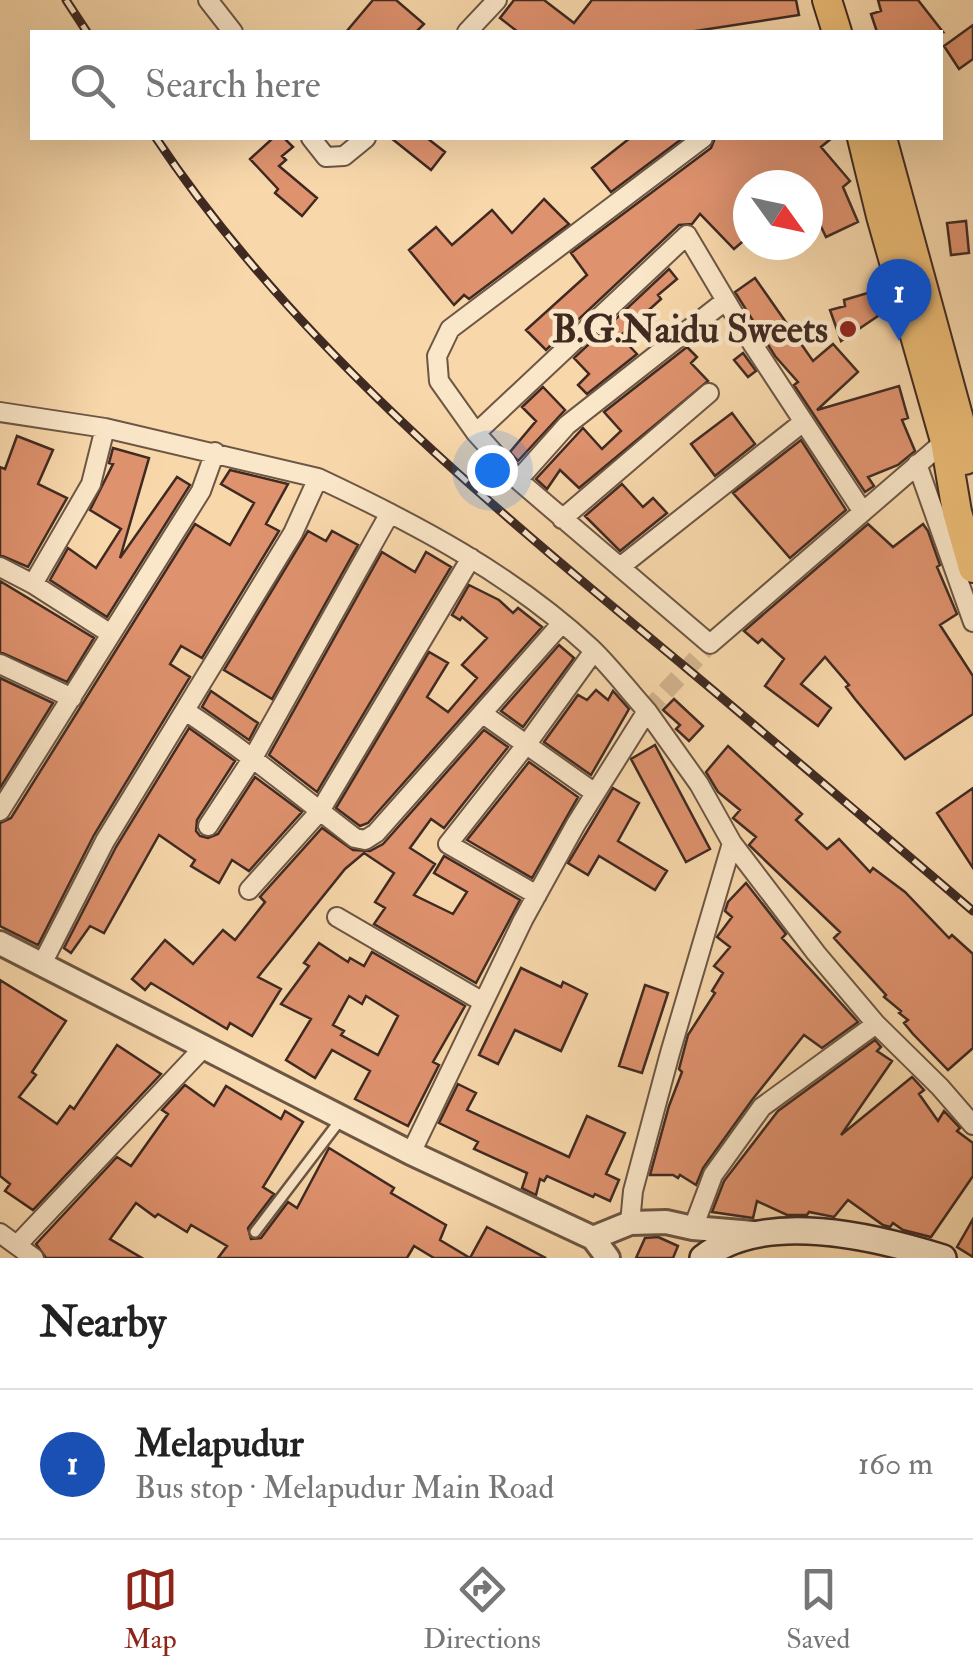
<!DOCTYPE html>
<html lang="en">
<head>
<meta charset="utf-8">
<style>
	body { margin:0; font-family:"IM FELL Double Pica",serif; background:#f2f2f2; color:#222 }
	.compass { position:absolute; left:733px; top:170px; width:90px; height:90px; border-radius:50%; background:#fff; box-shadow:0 10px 40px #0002; rotate:123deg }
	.you { position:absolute; left:492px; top:470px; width:35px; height:35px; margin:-25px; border:8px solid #fff; border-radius:50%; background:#1a73e8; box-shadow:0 0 0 15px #1a73e833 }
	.badge { display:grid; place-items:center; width:65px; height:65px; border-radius:50%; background:#8f2418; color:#fff; font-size:32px; font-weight:700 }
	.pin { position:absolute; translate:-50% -82px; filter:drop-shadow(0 2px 5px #0008) }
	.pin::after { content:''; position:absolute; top:52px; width:35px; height:30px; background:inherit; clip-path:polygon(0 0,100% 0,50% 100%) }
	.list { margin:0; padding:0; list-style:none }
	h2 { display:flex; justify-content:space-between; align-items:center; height:130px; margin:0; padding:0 40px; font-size:42px }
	h2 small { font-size:32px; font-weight:400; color:#767676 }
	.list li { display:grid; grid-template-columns:65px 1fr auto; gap:30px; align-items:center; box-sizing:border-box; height:150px; padding:0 40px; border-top:2px solid #e0e0e0 }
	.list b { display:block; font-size:38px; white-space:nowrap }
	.list p { margin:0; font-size:32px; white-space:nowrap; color:#767676 }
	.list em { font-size:32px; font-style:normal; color:#767676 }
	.icon { flex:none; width:55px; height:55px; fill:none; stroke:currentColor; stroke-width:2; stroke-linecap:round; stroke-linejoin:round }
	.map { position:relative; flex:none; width:973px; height:1258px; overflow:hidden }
	.search { position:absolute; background:#fff; box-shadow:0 10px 40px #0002; left:30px; right:30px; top:30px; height:110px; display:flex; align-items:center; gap:25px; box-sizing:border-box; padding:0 35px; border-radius:0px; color:#767676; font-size:38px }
	.sheet { height:280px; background:#fff }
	nav { display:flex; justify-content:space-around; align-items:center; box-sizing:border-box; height:140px; border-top:2px solid #e0e0e0; background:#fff; font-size:28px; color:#767676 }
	nav a { display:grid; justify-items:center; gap:5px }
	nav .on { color:#8f2418 }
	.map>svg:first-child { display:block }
</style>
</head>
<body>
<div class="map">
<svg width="973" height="1258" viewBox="0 0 973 1258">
	<rect width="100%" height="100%" fill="#f8d8ab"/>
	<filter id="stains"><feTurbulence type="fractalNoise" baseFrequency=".002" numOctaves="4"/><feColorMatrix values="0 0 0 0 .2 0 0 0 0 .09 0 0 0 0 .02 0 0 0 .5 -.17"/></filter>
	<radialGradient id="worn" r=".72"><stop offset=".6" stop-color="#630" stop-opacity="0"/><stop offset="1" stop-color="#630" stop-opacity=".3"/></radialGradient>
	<!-- building -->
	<path fill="#df926e" stroke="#3f2a22" stroke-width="2.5" fill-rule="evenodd" d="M373,0h23l28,24 -8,8h-70z
		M514,0h30l30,23 18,-23h204l3,15 -110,17h-171l-18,-14z
		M878,0h40l25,32h-66l-6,-18 10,-3z
		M973,25v34l-14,10 -15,-23z
		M273,138h11l9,9 -11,9 4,4 -7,6 38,32 -15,18 -27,-23 3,-4 -28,-30z
		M391,138h36l18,14 -14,18z
		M630,138h53l-72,54 -19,-24z
		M715,138h117l-11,9 29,34 -7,6 15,35 -32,15 -12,-25 -6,6v-33h-60v52l-14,12 -34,-35 -8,10 -13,1 -133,125 -20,-20 61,-55 -16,-22 140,-105z
		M544,199l25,25 -100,75 -5,-4 -10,10 -45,-55 27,-23 16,18 40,-35 20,23z
		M966,221l3,32 -18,2 -4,-32z
		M669,269l8,10 -19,16 3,4 -41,37 17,18 -50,40 -9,-9 11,-11 -15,-16z
		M755,278l58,83 20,-17 25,28 -41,38 82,-24 9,32 -6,2 13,31 -17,14 -30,12 6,9 -9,6 -71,-107 4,-3 -23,-26 -40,-64z
		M871,292l7,24 -37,25 -11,-31 15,-4 -1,-6z
		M687,347l10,10 -6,6 17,18 -129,107 -19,-18 -13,19 -11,-10 47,-51 19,21 19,-18 -17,-19z
		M743,353l13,18 -8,6 -14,-17z
		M543,387l22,23 -47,51 -8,-9 26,-31 -14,-14z
		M732,413l23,31 -40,32 -24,-32z
		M17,436l36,14 -15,34 29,14 -39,69 -28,-12v-88l5,2z
		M801,440l45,70 -56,48 -57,-65z
		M113,448l36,10 -29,100 57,-81 13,8 -83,132 -57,-37 18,-32 28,20 25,-39 -31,-19 23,-46 -4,-1z
		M230,470l58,14 -22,40 13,7 -77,127 -21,-12 -11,18 20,13 -96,158 -56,110 -38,-19v-103l11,-5 184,-294 35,21 24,-42 -33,-19z
		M622,484l21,23 10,-9 14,15 -47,38 -35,-35z
		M868,524l25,23 30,-23 5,7 12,34 -3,2 20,47 -17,11 33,51v38l-68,45 -50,-60 -9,-12 3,-2 -24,-28 -24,27 30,24 -13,18 -53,-40 19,-27 -22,-20 -4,4 -14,-12z
		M308,531l18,10 6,-10 26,14 -86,154 -48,-29z
		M382,552l33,20 11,-20 25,15 -134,225 -48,-37z
		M0,581l94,57 -27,44 -67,-30z
		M469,585l30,15 14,13 5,-5 24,19 -174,196 -8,3 -24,-18 93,-156 19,11 -21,34 21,15 29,-34 -15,-13 25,-27 -25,-21 -2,3 -8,-5z
		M559,645l15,13 -51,69 -22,-16z
		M0,678l53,25 -53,85z
		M596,690l12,10 5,-9 16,18 -38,66 -47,-33 34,-47 9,5z
		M211,691l47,32 -9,17 -47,-33z
		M674,699l29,27 -14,15 -13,-12 4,-4 -17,-15z
		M189,728l46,33 -38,59 -1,11 4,5 8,2 10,-4 37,-57 47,35 -53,59 -17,-11 -13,23 -28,-17 4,-6 -36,-25 -55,98 -14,-7 -19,27 -7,-5 52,-101z
		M484,730l24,17 -64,81 -13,-9 -21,29 25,16 -21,31 39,19 14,-22 -33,-19 10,-17 76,44 -44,83 -102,-59 11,-16 -10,-6 19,-29 -30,-20 -19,16 -87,108 23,12 -29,47 -22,-13 -3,6 -76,-46 -6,7 -13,-11 33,-39 28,24 30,-34 12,10 30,-38 -5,-5 62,-69 31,22 17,1 13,-7z
		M655,745l55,104 -24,13 -55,-103z
		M728,746l74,68 -6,6 31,29 12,-10 31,33 3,-4 32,24 44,46 3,-3 21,19v94l-25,22 -35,-36 -9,-11 4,-3 -9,-7 2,-2 -17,-14 2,-2 -52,-57 6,-6 -91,-87 7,-8 -23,-19 7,-8 -22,-18 -12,-20z
		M529,762l49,35 -46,81 -65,-38z
		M613,788l26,15 -21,38 49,30 -12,19 -56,-34 -11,19 -20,-12z
		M973,788v80l-36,-55z
		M746,883l40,51 -4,4 76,84 -36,26 -18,-13 -52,65 -49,68 -7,17 -16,-10 -2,3 -5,-3h-23l19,-69 13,-34 -3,-3 9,-34 27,-42 -3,-2 11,-18 -9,-7 16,-19 -13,-10 15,-20 -7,-6 3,-9z
		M319,943l29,19 2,-4 14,8 8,-14 93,54 -32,56 6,3 -31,61 -53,-27 15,-28 -38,-21 -17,28 -29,-18 25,-41 -30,-15 28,-38 -5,-3zM349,996l13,8 4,-8 32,20 -20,39 -37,-20 3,-4 -11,-6z
		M521,968l40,19 2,-5 24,12 -26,57 -46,-21 -17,34 -19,-9z
		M0,980l66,41 -34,51 4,3 -17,22 38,27 13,-18 4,3 43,-64 44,29 -128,136 -28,-19 5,-7 -10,-8z
		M645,985l23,8 -26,80 -23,-7z
		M875,1040l6,7 -4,4 15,10 -51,74 71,-58 12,13 -5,4 19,27 6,-10 16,17 -3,3 16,12v33l-42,61 -28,-7 -10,-7 -3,4 -7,-2 -35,-25 -14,17 -25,-5 -2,3h-20l-30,-14 -4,17 -41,-6 12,-31 54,-70z
		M458,1084l18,9 -9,17 102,47 18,-41 38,17 -19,41 13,6 -9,21 -15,-7 -2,3 -46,-21 -3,5 -4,-2 -4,16 -14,-7 5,-15 -53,-24 4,-7 -39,-19z
		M185,1085l29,21 12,-20 55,33 4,-8 18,11 -40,65 11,7 -26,34 3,11 10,-1 27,-36 9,6 32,-60 65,40 -3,5 55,32 -6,15 30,18h-36l-20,-12 -7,12h-189l9,-12 -36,-21 -4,7 -29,-18 -3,3 -19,-14 -26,36 32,19h-96l-10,-14 81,-87 14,9 37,-52 -6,-4z
		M973,1219v38l-16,-10z
		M487,1227l59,31h-76z
		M658,1237l20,9 -5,12h-37l9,-20z"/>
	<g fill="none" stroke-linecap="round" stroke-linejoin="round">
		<!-- minor-tunnel -->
		<path stroke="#d3b590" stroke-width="18" stroke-dasharray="18 9" stroke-linecap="butt" d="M647,711l63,-67"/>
		<defs>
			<path id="service" d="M255,1232l86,-113"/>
			<path id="minor" d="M208,0l25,32
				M467,32l30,-32
				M311,138l15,19 18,-1 22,-18
				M703,138l-253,191 -13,27 2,25 37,52 42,47 192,164 235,-203
				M0,412l105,16 213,50
				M476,433l211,-198 57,96 119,181
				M917,464l56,158
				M518,480l49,-55 158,-124
				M562,519l147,-126
				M0,567l33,17 78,50
				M620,567l182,-144
				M33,584l58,-100 14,-56
				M0,664l72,34
				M187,712c59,39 112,83 168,126l10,2 11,-7 186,-210
				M483,714l112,79
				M0,811l201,-320 14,-39
				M208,826l46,-70 136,-243
				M249,890l71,-79 151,-253
				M537,895l-89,-51 78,-99 68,-94
				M337,917l146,85
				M42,964l63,-123 188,-308 25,-55c98,46 193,96 273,170 20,19 37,42 56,63
				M411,1153l112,-233 53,-96 71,-113 52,73 33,59 84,110 60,71 64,63 33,38
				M630,1223l3,-32 37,-138 62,-210
				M693,1228l20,-53 49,-68 114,-83
				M0,1233l34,25
				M18,1244l187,-198"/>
			<path id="tertiary" d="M0,943l411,210 182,85 37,-15 36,-1 27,6 61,5
				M593,1238l15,20"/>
			<path id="secondary" d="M703,1258c61,-49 173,-21 240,0"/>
			<path id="primary" d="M827,0l10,32
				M862,138l19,78 64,225 12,71 16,56
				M882,138l78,285 5,37"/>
		</defs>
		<!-- service casing -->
		<use href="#service" stroke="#6d5644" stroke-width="14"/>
		<!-- minor casing -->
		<use href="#minor" stroke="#6d5644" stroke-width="22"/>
		<!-- tertiary casing -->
		<use href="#tertiary" stroke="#6d5644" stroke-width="28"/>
		<!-- secondary casing -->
		<use href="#secondary" stroke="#3f2a22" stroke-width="30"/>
		<!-- primary casing -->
		<use href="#primary" stroke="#3f2a22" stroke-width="32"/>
		<!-- service -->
		<use href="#service" stroke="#fae6c8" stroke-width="9"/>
		<!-- minor -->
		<use href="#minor" stroke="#fae6c8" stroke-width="18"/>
		<!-- tertiary -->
		<use href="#tertiary" stroke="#fae6c8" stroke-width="22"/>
		<!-- secondary -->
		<use href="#secondary" stroke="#fae6c8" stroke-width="25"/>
		<!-- primary -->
		<use href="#primary" stroke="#ecbc76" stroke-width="28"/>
		<defs>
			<path id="rail" d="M66,0l21,32
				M156,138c138,207 338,370 528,528 97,81 193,163 289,245"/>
		</defs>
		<!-- rail casing -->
		<use href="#rail" stroke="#3f2a22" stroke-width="9"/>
		<!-- rail -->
		<use href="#rail" stroke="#fae6c8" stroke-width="5" stroke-dasharray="15" stroke-linecap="butt"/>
	</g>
	<!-- markers -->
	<circle fill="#8f2418" stroke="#fae6c8" stroke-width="4" cx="848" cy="329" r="10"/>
	<g text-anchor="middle" stroke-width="9" stroke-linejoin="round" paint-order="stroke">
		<!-- poi labels -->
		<g font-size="38" font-weight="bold" fill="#3f2a22" stroke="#fae6c8" text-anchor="end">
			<text x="828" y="342">B.G.Naidu Sweets</text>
		</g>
	</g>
	<rect width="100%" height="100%" filter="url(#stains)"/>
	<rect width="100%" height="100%" fill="url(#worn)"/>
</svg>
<svg class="compass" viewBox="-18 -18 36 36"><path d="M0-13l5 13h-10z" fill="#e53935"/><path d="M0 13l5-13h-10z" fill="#767676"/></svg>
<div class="you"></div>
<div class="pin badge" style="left:899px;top:341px;background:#1a4fb4">1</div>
<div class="search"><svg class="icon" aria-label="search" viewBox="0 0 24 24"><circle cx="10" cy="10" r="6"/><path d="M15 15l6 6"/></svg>Search here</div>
</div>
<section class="sheet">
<h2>Nearby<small></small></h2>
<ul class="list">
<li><span class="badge" style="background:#1a4fb4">1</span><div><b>Melapudur</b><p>Bus stop · Melapudur Main Road</p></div><em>160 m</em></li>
</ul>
</section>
<nav>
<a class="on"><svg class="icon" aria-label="map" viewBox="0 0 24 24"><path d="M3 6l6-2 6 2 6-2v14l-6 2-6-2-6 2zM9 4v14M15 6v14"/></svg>Map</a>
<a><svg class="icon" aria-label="directions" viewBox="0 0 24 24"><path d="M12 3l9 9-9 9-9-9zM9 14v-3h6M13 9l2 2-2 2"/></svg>Directions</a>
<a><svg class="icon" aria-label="saved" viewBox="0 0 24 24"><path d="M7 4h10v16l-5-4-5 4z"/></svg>Saved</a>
</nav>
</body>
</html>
